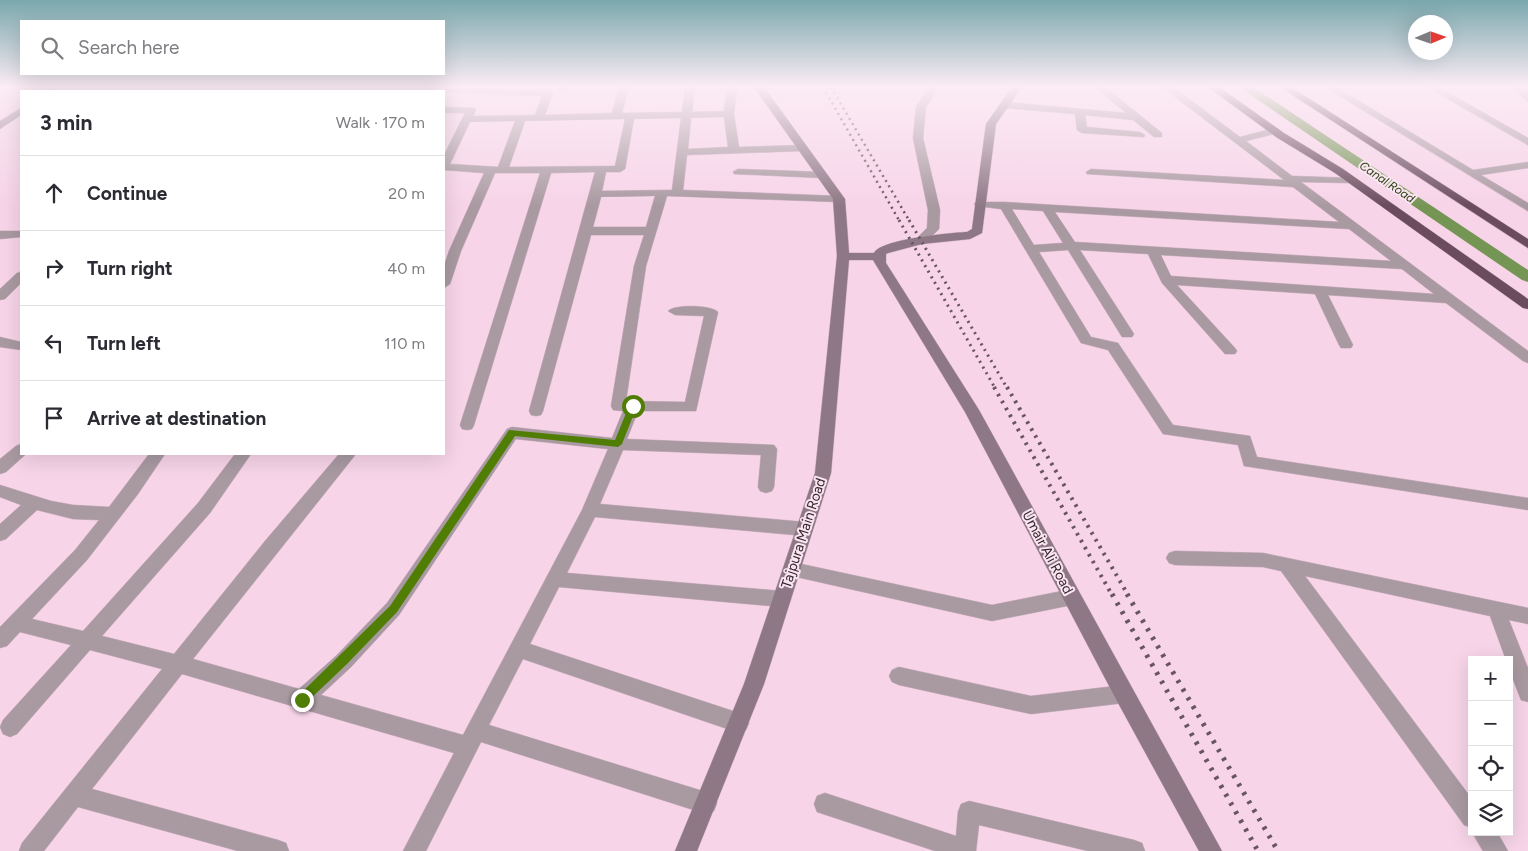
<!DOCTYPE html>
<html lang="en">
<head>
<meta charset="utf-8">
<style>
	body { margin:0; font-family:Figtree,sans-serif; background:#f7f7f7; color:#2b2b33 }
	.controls { position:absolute; right:15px; bottom:15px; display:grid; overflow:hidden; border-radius:0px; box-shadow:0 5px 20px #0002 }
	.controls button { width:45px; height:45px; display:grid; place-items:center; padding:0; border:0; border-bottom:1px solid #e1e1e2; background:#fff; color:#2b2b33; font:25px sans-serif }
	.compass { position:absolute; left:1408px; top:15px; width:45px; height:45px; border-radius:50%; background:#fff; box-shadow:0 5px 20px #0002; rotate:88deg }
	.stop { position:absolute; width:15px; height:15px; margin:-11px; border:4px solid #507e05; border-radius:50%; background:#fff }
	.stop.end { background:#507e05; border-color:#fff; box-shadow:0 1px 5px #0008 }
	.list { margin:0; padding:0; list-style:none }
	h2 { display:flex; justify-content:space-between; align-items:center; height:65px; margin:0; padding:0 20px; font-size:21px }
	h2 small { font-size:16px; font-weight:400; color:#7c7c81 }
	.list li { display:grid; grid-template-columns:32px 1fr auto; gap:15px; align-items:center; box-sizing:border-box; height:75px; padding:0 20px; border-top:1px solid #e1e1e2 }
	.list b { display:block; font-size:19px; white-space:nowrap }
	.list em { font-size:16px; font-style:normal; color:#7c7c81 }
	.icon { flex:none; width:28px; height:28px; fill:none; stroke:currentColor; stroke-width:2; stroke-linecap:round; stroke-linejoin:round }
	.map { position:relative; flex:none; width:1528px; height:851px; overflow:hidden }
	.search { position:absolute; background:#fff; box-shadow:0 5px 20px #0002; left:20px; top:20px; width:425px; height:55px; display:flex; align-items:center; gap:12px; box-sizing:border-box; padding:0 18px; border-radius:0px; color:#7c7c81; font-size:19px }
	.panel { position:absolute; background:#fff; box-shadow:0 5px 20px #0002; left:20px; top:90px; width:425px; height:365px; border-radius:0px }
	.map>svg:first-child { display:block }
</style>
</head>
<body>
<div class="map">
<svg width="1528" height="851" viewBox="0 0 1528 851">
	<rect width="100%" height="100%" fill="#f7d4e8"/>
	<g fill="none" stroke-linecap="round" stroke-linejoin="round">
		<!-- canal -->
		<path fill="#759555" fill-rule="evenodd" d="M1239,87h14l275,183v12l-6,-2z"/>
		<defs>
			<path id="street" d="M101,87h11l-5,4h-11z
				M189,87h19c-4,4 -15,4 -19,0z
				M340,87h10l-3,4h-10z
				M381,87h10l-3,4h-10z
				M425,87h10l-2,4h-10z
				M449,87l102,4 2,2 -8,22 67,-2 7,-26h10l-7,26 60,-1 3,-25h10l-3,25 32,-1 3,-24h10l-3,27 5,33 64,-2 5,3 -5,3 -116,4 -4,35 156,6 6,3 -6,3 -172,-6 -21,70 -20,135 59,1 19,-86 -29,-1 -7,-4c6,-7 44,-6 50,1l-22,99h-58l-11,28 147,6 3,4 -3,38 -2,4 -6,2 -6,-2 -2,-4 3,-32 -138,-5 -23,54 205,18 6,2 2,5 -2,5 -6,2 -210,-19 -28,56 215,18 6,2 3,6 -3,6 -6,2 -223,-20 -29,57 209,69 7,3 3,7 -3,7 -7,3 -216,-74 -34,66 217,67 8,3 3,8 -3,8 -8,3 -225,-72 -55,109h-23l51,-98 -272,-79 -90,115 186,51 8,3 3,8h-51l-160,-44 -34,44h-25l3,-8 140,-174 -72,-19 -73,84 -7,3 -7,-3 -3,-7 3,-7 68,-75 -51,-13 -13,14 -7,2v-21l75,-77 24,-30 -26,-1 -36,-9 -31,29 -6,2v-17l21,-19 -21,-8v-12l51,16 22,4 36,2 40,-53h16l-27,40 -51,66 -55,59 51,12 115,-128 37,-49h16l-41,59 -108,123 72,18 91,-113 74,-87h17l-163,205 106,30 38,-34 50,-52 120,-174 5,-2 100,11 11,-27 -10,-1 -2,-4 23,-140 10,-31h-53l-48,176 -2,4 -5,1 -5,-1 -2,-4 66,-239 -44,1 -77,252 -2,4 -5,1 -5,-1 -2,-4 80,-252h-45l-34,78 -11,33 -6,4v-22l5,-15 35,-78 -40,-3v-15l21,-42h-21v-6l30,1 2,2 -3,6 62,-1 7,-19 -96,-4v-4zM724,117l4,30 -40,2 3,-31zM681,118l-9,72 -70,1 4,-19h14l5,-3 9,-50zM625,119l-10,47 -106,1 16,-46zM515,121l-17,46 -48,-3 20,-42zM655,196l-9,31h-53l8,-30zM516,439l92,10 -26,61 -119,225 -142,-40 30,-28 48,-52z
				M560,87h10l-3,5 -3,1 -5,-3z
				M929,87h10l-13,20 -3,31 17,72 -1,19 -14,14 -4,1 -6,-4 12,-12 1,-18 -15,-72 3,-31z
				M1095,87h10l57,46v4h-8l-21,-17 -48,-5 2,12 53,5 5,3 -1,2 -62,-4 -5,-3 -2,-16 -71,-6 -5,-3 5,-3 122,11z
				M1162,87h11l67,50 34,-9 4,1v4l-32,8 46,35 62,2 1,2 -5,3 -49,-1 227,169v12l-5,-2 -77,-58 -118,-8 25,50 -2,3h-10l-2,-3 -24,-51 -138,-9 58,63 2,3 -2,3h-10l-63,-71 -14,-29 -68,-4 54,84 -2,3h-10l-54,-87 -29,2 52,85 27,6 55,82 77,11 7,21 271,41v12l-284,-44 -6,-21 -75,-11 -55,-84 -27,-7 -80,-134 -25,-3 -2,-2 2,-2h28l335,20 -46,-35 -206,-13 -1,-2 5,-3 193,11zM1012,209l31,2 20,32 -29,2zM1055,212l294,17 42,32 -316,-19zM1161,255l241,14 32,25 -263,-18z
				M1325,87h11l137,83 55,-8v6l-47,7 47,28v8z
				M1427,87h11l90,51v7z
				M1513,87h10l5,5v9l-3,-1z
				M738,169l84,3 5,3 -5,3 -88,-4 -1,-2z
				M0,231h21v6l-21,2z
				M21,272v11l-16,16 -5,1v-11l17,-16z
				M0,337l21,5v8l-21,-3z
				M21,444v10h5l-20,18 -6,2v-15l16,-13z
				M1175,551l88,2 265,55v16l-19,-4 19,48v34l-7,-2 -12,-31v-9h-3l-16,-44 -185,-40 167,223v29l-8,-3 -183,-254 -18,-4 -88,-2 -6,-2 -3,-5 3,-5z
				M792,562l200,43 80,-16 6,2 3,6 -3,6 -6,2 -80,16 -200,-45 -6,-2 -3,-5 3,-5z
				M899,667l132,29 93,-11 7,2 3,7 -3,7 -7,2 -93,11 -132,-29 -7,-3 -3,-6 3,-6z
				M825,793l131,43 2,-24 3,-8 8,-3 165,39 8,3 3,8h-57l-109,-26 -3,26h-41l-118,-39 -3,-8 3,-8z
				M1472,832h25l11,19h-25z"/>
			<path id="secondary" d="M51,87h11l-5,4h-11z
				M754,87h10l81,112 4,54h25c7,-14 76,-20 93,-21l5,-3 14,-105 26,-37h10l-26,37 -14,109 -12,6 -48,5 -34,9 -2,1v9l93,147 243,441h-23l-82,-150 -152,-289 -92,-152h-24l-18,213 -67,211 -67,167h-22l69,-167 71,-211 22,-217 -4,-57z
				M21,108v7l-21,14v-8z"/>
			<path id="highway" d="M1208,87h11l65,46 59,36 185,130v10l-5,-1 -188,-135 -59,-36z
				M1280,87h11l237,152v9z"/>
		</defs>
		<!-- street casing -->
		<use href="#street" stroke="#d0b1c3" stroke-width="1"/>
		<!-- secondary casing -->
		<use href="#secondary" stroke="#d0b1c3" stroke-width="1"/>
		<!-- highway casing -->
		<use href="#highway" stroke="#d0b1c3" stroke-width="1"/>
		<!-- street -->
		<use href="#street" fill="#a99aa2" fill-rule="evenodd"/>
		<!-- secondary -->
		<use href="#secondary" fill="#8e7885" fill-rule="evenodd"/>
		<!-- highway -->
		<use href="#highway" fill="#6a4c5d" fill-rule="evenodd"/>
		<!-- rail-far3 -->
		<path stroke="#685560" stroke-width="2.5" stroke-dasharray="2 4" stroke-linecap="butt" d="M823,87l77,135
			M831,87l79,135"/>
		<!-- rail-far2 -->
		<path stroke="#685560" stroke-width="3" stroke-dasharray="2 4.5" stroke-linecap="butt" d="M899,220l96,168
			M909,220l98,168"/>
		<!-- rail-far1 -->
		<path stroke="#685560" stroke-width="4" stroke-dasharray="2.5 5.5" stroke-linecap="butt" d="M994,387l118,208
			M1007,387l121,208"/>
		<!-- rail -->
		<path stroke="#685560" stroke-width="5" stroke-dasharray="3 7" stroke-linecap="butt" d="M1112,594l146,257
			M1127,594l151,257"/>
	</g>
	<!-- sky -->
	<linearGradient id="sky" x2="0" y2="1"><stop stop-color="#7aa8ad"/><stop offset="0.42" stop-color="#fbecf5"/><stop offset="1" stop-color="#fbecf5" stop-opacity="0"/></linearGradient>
	<rect width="1528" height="206" fill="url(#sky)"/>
	<!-- route -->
	<path fill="#507e05" d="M633,403l4,3 -15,38 -4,3 -103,-11 -118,176 -50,52 -41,39h-8l-1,-3 1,-4 92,-90 119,-176 106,10 14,-34z"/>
	<g text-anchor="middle" stroke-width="4" stroke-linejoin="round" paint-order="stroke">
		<!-- far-water labels -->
		<g font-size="12" font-style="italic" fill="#2a3f10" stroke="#fbe5f2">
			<text transform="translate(1387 182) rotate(34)" y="4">Canal Road</text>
		</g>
		<!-- street labels -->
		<g font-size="14" fill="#34272e" stroke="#fbe5f2">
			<text transform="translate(803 533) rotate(-72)" y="5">Tajpura Main Road</text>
			<text transform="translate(1048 552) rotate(62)" y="5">Umair Ali Road</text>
		</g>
	</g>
</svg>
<div class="controls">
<button>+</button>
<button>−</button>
<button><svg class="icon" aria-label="locate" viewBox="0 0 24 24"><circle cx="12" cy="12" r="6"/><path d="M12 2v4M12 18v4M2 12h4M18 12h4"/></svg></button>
<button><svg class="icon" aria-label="layers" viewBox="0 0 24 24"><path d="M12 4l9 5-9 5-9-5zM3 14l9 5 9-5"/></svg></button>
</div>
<svg class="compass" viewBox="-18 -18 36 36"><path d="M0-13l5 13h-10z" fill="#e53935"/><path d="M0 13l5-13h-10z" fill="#7c7c81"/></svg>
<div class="stop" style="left:633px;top:406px"></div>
<div class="stop end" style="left:302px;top:700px"></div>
<div class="search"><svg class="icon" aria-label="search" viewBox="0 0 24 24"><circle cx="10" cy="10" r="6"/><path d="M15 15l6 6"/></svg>Search here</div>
<section class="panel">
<h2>3 min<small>Walk · 170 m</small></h2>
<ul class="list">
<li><svg class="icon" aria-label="ahead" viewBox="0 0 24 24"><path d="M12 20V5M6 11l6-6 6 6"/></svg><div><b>Continue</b></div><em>20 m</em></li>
<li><svg class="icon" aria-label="right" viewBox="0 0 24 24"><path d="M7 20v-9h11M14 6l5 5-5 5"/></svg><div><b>Turn right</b></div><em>40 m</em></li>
<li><svg class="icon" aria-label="left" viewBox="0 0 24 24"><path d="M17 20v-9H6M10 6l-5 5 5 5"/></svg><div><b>Turn left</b></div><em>110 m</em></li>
<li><svg class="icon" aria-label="arrive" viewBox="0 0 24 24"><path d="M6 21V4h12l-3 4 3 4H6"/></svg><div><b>Arrive at destination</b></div></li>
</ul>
</section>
</div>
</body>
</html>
